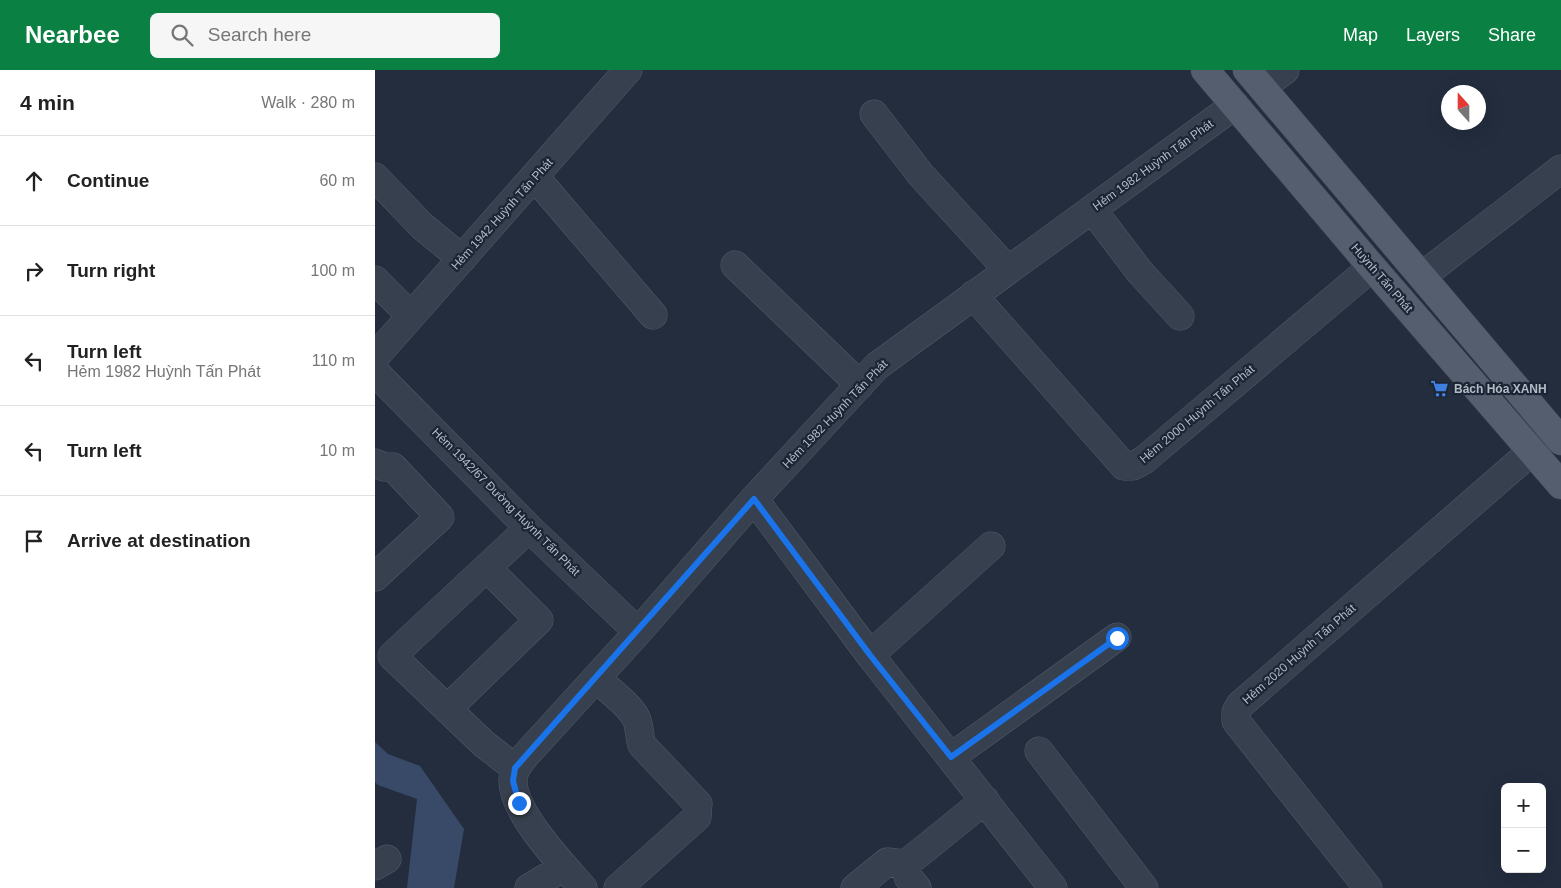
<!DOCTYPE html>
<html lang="en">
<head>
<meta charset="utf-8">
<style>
	body { margin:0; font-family:Helvetica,sans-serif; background:#f6f6f6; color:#222 }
	.controls { position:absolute; right:15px; bottom:15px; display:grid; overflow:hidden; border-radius:8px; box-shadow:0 5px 20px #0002 }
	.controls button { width:45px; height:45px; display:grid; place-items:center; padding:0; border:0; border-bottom:1px solid #e0e0e0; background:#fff; color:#222; font:25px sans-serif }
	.compass { position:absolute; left:1066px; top:15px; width:45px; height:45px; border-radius:50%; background:#fff; box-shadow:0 5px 20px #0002; rotate:339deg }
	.stop { position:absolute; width:15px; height:15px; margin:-11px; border:4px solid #1a73e8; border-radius:50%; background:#fff }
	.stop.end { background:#1a73e8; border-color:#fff; box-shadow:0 1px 5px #0008 }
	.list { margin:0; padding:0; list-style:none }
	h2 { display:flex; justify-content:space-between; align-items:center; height:65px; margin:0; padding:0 20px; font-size:21px }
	h2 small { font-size:16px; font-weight:400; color:#767676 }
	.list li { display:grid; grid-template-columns:32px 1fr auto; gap:15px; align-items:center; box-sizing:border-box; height:90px; padding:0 20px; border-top:1px solid #e0e0e0 }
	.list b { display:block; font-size:19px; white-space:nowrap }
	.list p { margin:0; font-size:16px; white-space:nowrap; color:#767676 }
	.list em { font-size:16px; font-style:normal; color:#767676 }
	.icon { flex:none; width:28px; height:28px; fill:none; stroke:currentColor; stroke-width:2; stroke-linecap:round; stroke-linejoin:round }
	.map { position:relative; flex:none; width:1186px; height:818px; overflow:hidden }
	header { display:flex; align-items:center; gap:30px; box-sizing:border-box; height:70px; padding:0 25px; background:#0b8043; color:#fff }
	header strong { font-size:24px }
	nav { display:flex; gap:28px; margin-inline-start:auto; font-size:18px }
	.search { width:350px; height:45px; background:#f6f6f6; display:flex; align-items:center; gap:12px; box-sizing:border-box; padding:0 18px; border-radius:8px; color:#767676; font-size:19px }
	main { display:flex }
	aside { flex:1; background:#fff }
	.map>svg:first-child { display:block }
</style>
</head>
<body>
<header>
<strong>Nearbee</strong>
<div class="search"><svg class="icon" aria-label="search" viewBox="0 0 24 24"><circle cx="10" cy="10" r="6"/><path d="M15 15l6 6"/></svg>Search here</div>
<nav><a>Map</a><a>Layers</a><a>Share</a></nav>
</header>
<main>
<aside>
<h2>4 min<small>Walk · 280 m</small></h2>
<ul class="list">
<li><svg class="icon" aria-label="ahead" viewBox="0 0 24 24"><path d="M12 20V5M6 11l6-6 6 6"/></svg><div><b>Continue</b></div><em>60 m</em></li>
<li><svg class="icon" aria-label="right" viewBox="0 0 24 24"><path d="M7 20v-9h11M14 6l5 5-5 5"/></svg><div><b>Turn right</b></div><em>100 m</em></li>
<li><svg class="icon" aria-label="left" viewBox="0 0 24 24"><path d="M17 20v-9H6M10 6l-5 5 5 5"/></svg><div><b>Turn left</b><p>Hẻm 1982 Huỳnh Tấn Phát</p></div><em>110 m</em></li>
<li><svg class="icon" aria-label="left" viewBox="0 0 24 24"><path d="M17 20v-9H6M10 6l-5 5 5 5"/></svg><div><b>Turn left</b></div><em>10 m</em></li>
<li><svg class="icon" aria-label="arrive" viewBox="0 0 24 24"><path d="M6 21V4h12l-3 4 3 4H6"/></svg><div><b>Arrive at destination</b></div></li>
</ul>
</aside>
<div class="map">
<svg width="1186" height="818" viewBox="0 0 1186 818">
	<rect width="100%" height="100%" fill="#232d3e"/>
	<!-- water -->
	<path fill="#384a68" d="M0,672l13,12 32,12 44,63 -10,59h-47l10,-89 -39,-14 -3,-3z"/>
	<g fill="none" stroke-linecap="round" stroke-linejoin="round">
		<defs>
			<path id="minor" d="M887,17l23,-17
				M499,44l47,61 87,95
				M0,107l47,49 40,33
				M160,107l118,138
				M717,139l47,62 41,45
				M360,195l125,120
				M1047,206l139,-107
				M0,210l36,36
				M598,225l151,171h9l11,-6 228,-193
				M0,287l253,-287
				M0,302l154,156 109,104
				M0,393l9,4h9l47,50 -65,60
				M379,429l116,156 183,233
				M495,585l121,-109
				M221,608c11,11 33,26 40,40 4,8 3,18 6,27l56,59 -1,13 -79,71
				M72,639l92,-89 -52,-52
				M664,681l105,137
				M576,687l166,-120
				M140,698l-31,-24 -92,-88 137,-128
				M0,796l12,-7
				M154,818l35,-21
				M208,818c-21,-24 -71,-76 -70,-108 0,-10 6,-16 12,-24l113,-124 116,-133 123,-133 358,-261
				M480,818l32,-26 19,2
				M542,818l-9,-11 -2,-13 79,-64
				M993,818l-132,-167v-9l4,-7 292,-254"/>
			<path id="major" d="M830,0l167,197 189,218
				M872,0l314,371"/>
		</defs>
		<!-- minor casing -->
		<use href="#minor" stroke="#525b69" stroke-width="29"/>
		<!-- major casing -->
		<use href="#major" stroke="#404957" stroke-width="29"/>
		<!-- minor -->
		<use href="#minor" stroke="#37404e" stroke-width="28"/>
		<!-- major -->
		<use href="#major" stroke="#555e6e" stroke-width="28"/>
	</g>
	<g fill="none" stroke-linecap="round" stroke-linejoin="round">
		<!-- route -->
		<path stroke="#1a73e8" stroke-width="6" d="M144,733l-6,-22 2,-13 239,-269 116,156 81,102 166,-119"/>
	</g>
	<!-- icons -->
	<defs>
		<symbol id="supermarket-bare" viewBox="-9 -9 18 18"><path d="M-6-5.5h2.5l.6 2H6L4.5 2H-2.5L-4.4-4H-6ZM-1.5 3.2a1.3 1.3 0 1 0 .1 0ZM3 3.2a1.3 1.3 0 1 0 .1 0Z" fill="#3f7fe0" stroke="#1c2533" stroke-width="2.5" paint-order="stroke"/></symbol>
	</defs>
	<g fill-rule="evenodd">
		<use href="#supermarket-bare" x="1052" y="306" width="25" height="25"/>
	</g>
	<g text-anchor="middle" stroke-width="4.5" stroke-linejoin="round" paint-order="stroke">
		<!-- street labels -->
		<g font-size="12" fill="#b3bbc9" stroke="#1c2533">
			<text transform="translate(778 95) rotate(-36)" y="4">Hẻm 1982 Huỳnh Tấn Phát</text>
			<text transform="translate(127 144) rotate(-48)" y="4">Hẻm 1942 Huỳnh Tấn Phát</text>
			<text transform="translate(1007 208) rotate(49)" y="4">Huỳnh Tấn Phát</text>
			<text transform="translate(460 344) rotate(-46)" y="4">Hẻm 1982 Huỳnh Tấn Phát</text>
			<text transform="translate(822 344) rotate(-40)" y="4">Hẻm 2000 Huỳnh Tấn Phát</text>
			<text transform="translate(131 432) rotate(45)" y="4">Hẻm 1942/67 Đường Huỳnh Tấn Phát</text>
			<text transform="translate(924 584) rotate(-41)" y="4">Hẻm 2020 Huỳnh Tấn Phát</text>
		</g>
		<!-- poi labels -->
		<g font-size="12" font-weight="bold" fill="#b3bbc9" stroke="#1c2533" text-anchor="start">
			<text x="1079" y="323">Bách Hóa XANH</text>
		</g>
	</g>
</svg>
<div class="controls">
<button>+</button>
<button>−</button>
</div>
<svg class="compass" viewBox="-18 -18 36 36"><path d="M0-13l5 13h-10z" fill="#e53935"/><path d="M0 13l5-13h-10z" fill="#767676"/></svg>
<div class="stop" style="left:742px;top:568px"></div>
<div class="stop end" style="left:144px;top:733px"></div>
</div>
</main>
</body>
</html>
